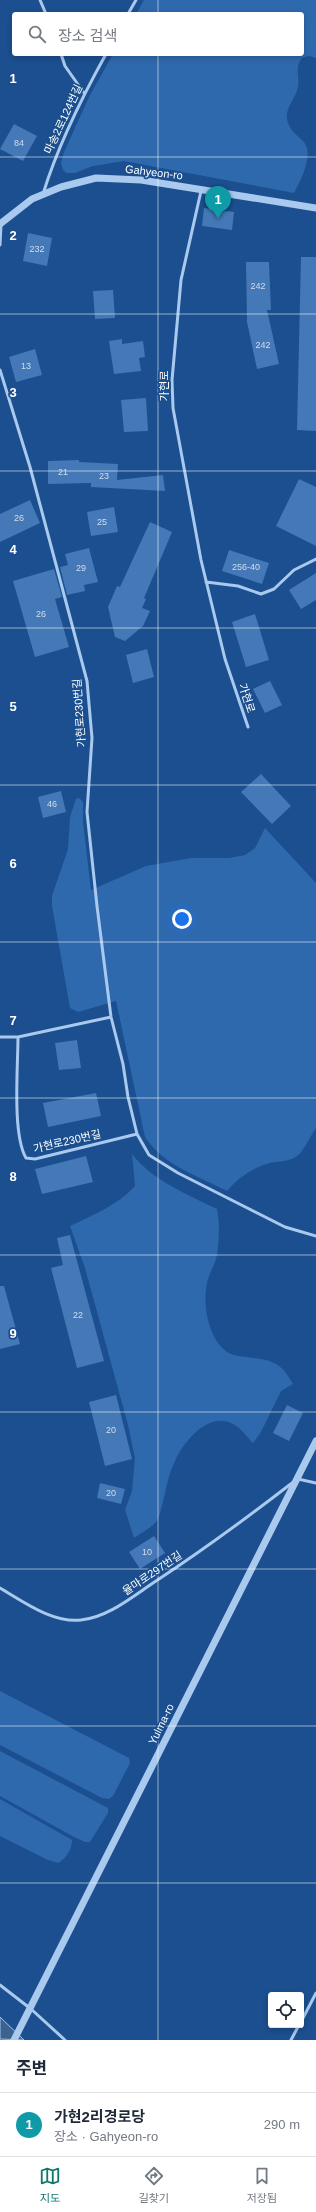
<!DOCTYPE html>
<html lang="ko">
<head>
<meta charset="utf-8">
<style>
	body { margin:0; font-family:Helvetica,"Noto Sans KR",sans-serif; background:#f2f2f3; color:#1f2937 }
	.controls { position:absolute; right:12px; bottom:12px; display:grid; overflow:hidden; border-radius:4px; box-shadow:0 2px 6px #0003 }
	.controls button { width:36px; height:36px; display:grid; place-items:center; padding:0; border:0; border-bottom:1px solid #e0e1e3; background:#fff; color:#1f2937; font:20px sans-serif }
	.you { position:absolute; left:182px; top:919px; width:14px; height:14px; margin:-10px; border:3px solid #fff; border-radius:50%; background:#1a73e8; box-shadow:0 0 0 6px #1a73e833 }
	.badge { display:grid; place-items:center; width:26px; height:26px; border-radius:50%; background:#0f766e; color:#fff; font-size:13px; font-weight:700 }
	.pin { position:absolute; translate:-50% -33px; filter:drop-shadow(0 1px 2px #0008) }
	.pin::after { content:''; position:absolute; top:21px; width:14px; height:12px; background:inherit; clip-path:polygon(0 0,100% 0,50% 100%) }
	.list { margin:0; padding:0; list-style:none }
	h2 { display:flex; justify-content:space-between; align-items:center; height:52px; margin:0; padding:0 16px; font-size:17px }
	h2 small { font-size:13px; font-weight:400; color:#747a83 }
	.list li { display:grid; grid-template-columns:26px 1fr auto; gap:12px; align-items:center; box-sizing:border-box; height:64px; padding:0 16px; border-top:1px solid #e0e1e3 }
	.list b { display:block; font-size:15px; white-space:nowrap }
	.list p { margin:0; font-size:13px; white-space:nowrap; color:#747a83 }
	.list em { font-size:13px; font-style:normal; color:#747a83 }
	.icon { flex:none; width:22px; height:22px; fill:none; stroke:currentColor; stroke-width:2; stroke-linecap:round; stroke-linejoin:round }
	.map { position:relative; flex:none; width:316px; height:2040px; overflow:hidden }
	.search { position:absolute; background:#fff; box-shadow:0 2px 6px #0003; left:12px; right:12px; top:12px; height:44px; display:flex; align-items:center; gap:10px; box-sizing:border-box; padding:0 14px; border-radius:4px; color:#747a83; font-size:15px }
	.sheet { height:116px; background:#fff }
	nav { display:flex; justify-content:space-around; align-items:center; box-sizing:border-box; height:56px; border-top:1px solid #e0e1e3; background:#fff; font-size:11px; color:#747a83 }
	nav a { display:grid; justify-items:center; gap:2px }
	nav .on { color:#0f766e }
	.map>svg:first-child { display:block }
</style>
</head>
<body>
<div class="map">
<svg width="316" height="2040" viewBox="0 0 316 2040">
	<rect width="100%" height="100%" fill="#1b4f8f"/>
	<!-- green -->
	<path fill="#2e69ad" d="M144,0h172v58l-7,-2 -7,2c-8,10 -2,18 -4,29 -2,11 -13,21 -11,32 2,11 9,15 16,22 12,12 -2,39 -9,52l-170,-32 -31,5 -18,7h-8l-4,-3 -2,-7 3,-11 25,-55 24,-43h189v-40h-166z
		M79,798l4,4v20l8,68 55,-24 45,-8h38l16,-3 10,-7 10,-20 51,55v245c-5,7 -13,24 -19,28 -8,6 -18,5 -27,7 -18,5 -31,14 -43,28 -29,-15 -64,-26 -82,-54l-29,-136 -38,11 -8,-4 -18,-102v-10l16,-47 2,-32 6,-18z
		M132,1154c21,27 55,40 85,55 3,15 2,31 0,46 -2,10 -8,18 -10,28 -5,22 2,61 24,71 4,2 11,2 15,3 24,3 34,3 47,27l-12,7 -20,41 -8,11c-6,-6 -12,-15 -20,-19 -24,-13 -49,17 -58,37 -9,18 -10,39 -17,58 -3,7 -17,14 -24,19l-9,-28 7,-19 3,-33 -7,-33 -43,-157 -15,-42c23,-11 48,-21 65,-40z
		M0,1691l129,67 1,5 -17,33 -4,3 -7,-1 -102,-53z
		M0,1751l108,57v5l-18,29h-5l-11,-5 -74,-41z
		M0,1799l72,41c0,9 -6,19 -14,23l-10,-3 -48,-24z"/>
	<!-- water -->
	<path fill="#3c6290" stroke="#9cc4f0" d="M0,2017l24,23 -24,-1z"/>
	<!-- building -->
	<path fill="#4478b7" d="M14,124l23,12 -14,25 -23,-12z
		M204,208l30,4 -2,18 -30,-4z
		M28,233l24,5 -5,28 -24,-5z
		M301,257h15v174l-19,-1z
		M246,262h23l2,48h-4l12,54 -22,5 -10,-47z
		M113,290l2,28 -20,1 -2,-28z
		M122,339v5l21,-3 2,16 -6,1 2,13 -27,3 -5,-33z
		M35,349l7,26 -26,7 -7,-25z
		M146,398l2,33 -24,1 -3,-32z
		M79,460v2l39,2 -1,16 46,-5 2,16 -74,-4v-4l-43,1v-23z
		M299,479l17,8v59l-40,-20z
		M30,500l10,23 -40,19v-28z
		M114,507l4,25 -27,4 -4,-24z
		M150,522l22,10 -28,66 2,1 -4,9 8,3 -7,15 -18,15 -10,-4 -7,-30 9,-21 3,1z
		M89,548l9,34 -14,3 1,6 -18,4 -7,-28 8,-2 -3,-11z
		M229,550l40,13 -7,21 -40,-13z
		M54,569l8,28 -7,2 14,48 -34,10 -22,-76z
		M316,573v27l-15,9 -12,-19z
		M255,614l14,46 -23,7 -14,-45z
		M147,649l7,28 -21,6 -7,-28z
		M270,681l12,24 -17,8 -12,-24z
		M261,774l30,32 -19,18 -31,-32z
		M61,791l5,21 -23,6 -5,-21z
		M77,1040l4,28 -22,2 -4,-27z
		M96,1093l5,23 -53,11 -5,-24z
		M86,1156l7,26 -51,12 -7,-25z
		M70,1235l34,126 -27,7 -26,-100 12,-3 -6,-27z
		M0,1286h4l16,58 -20,5z
		M116,1395l16,64 -27,7 -16,-64z
		M287,1405l16,8 -14,28 -16,-8z
		M100,1483l25,6 -4,15 -24,-6z
		M154,1536l11,17 -25,16 -11,-17z"/>
	<g fill="none" stroke-linecap="round" stroke-linejoin="round">
		<!-- service -->
		<path stroke="#a9c9ee" stroke-width="3" d="M40,0l6,14
			M128,14l8,-14
			M61,54l4,12 19,27
			M201,191l-20,89 -9,100 1,28 28,152 24,99 23,68
			M43,194c15,-49 38,-95 63,-140
			M0,245l1,-20
			M0,370l30,97 57,214 5,57 -5,74 10,94 14,111 12,47 5,33 9,37 12,21 29,18 107,54 31,9
			M206,582l32,4 23,8 13,-5 20,-19 22,-11
			M0,1037h18l93,-20
			M18,1037c0,30 -6,97 8,121l9,1 102,-25
			M298,1479l18,4
			M0,1588c24,14 52,35 81,32 28,-3 52,-24 75,-39 47,-31 92,-64 136,-98
			M0,1985l31,24 34,31
			M301,2022l15,-29
			M291,2040l8,-15"/>
		<!-- tertiary -->
		<path stroke="#a9c9ee" stroke-width="7" d="M0,224l32,-25 29,-12 35,-9 45,2 175,28
			M14,2040l302,-599"/>
	</g>
	<!-- grid -->
	<path fill="none" stroke="#fff" stroke-width="1" stroke-opacity="0.55" d="M158,0v14M158,54v1986M0,157h316M0,314h316M0,471h316M0,628h316M0,785h316M0,942h316M0,1098h316M0,1255h316M0,1412h316M0,1569h316M0,1726h316M0,1883h316"/>
	<g text-anchor="middle" stroke-width="3.5" stroke-linejoin="round" paint-order="stroke">
		<!-- number labels -->
		<g font-size="9" fill="#d0dded">
			<text x="19" y="146">84</text>
			<text x="37" y="252">232</text>
			<text x="258" y="289">242</text>
			<text x="263" y="348">242</text>
			<text x="26" y="369">13</text>
			<text x="63" y="475">21</text>
			<text x="104" y="479">23</text>
			<text x="19" y="521">26</text>
			<text x="102" y="525">25</text>
			<text x="246" y="570">256-40</text>
			<text x="81" y="571">29</text>
			<text x="41" y="617">26</text>
			<text x="52" y="807">46</text>
			<text x="78" y="1318">22</text>
			<text x="111" y="1433">20</text>
			<text x="111" y="1496">20</text>
			<text x="147" y="1555">10</text>
		</g>
		<!-- street labels -->
		<g font-size="11" fill="#fff" stroke="#1b4f8f">
			<text transform="translate(63 119) rotate(-65)" y="4">마송2로124번길</text>
			<text transform="translate(154 172) rotate(7)" y="4">Gahyeon-ro</text>
			<text transform="translate(164 386) rotate(-90)" y="4">가현로</text>
			<text transform="translate(247 698) rotate(72)" y="4">가현로</text>
			<text transform="translate(79 713) rotate(-94)" y="4">가현로230번길</text>
			<text transform="translate(67 1141) rotate(-13)" y="4">가현로230번길</text>
			<text transform="translate(152 1573) rotate(-34)" y="4">율마로297번길</text>
			<text transform="translate(161 1724) rotate(-64)" y="4">Yulma-ro</text>
		</g>
	</g>
	<g font-size="13" text-anchor="middle" font-weight="bold" fill="#fff" stroke="#1b4f8f" stroke-width="3.5" stroke-linejoin="round" paint-order="stroke">
		<text x="13" y="83">1</text>
		<text x="13" y="240">2</text>
		<text x="13" y="397">3</text>
		<text x="13" y="554">4</text>
		<text x="13" y="711">5</text>
		<text x="13" y="868">6</text>
		<text x="13" y="1025">7</text>
		<text x="13" y="1181">8</text>
		<text x="13" y="1338">9</text>
	</g>
</svg>
<div class="controls">
<button><svg class="icon" aria-label="locate" viewBox="0 0 24 24"><circle cx="12" cy="12" r="6"/><path d="M12 2v4M12 18v4M2 12h4M18 12h4"/></svg></button>
</div>
<div class="you"></div>
<div class="pin badge" style="left:218px;top:219px;background:#0f9aa8">1</div>
<div class="search"><svg class="icon" aria-label="search" viewBox="0 0 24 24"><circle cx="10" cy="10" r="6"/><path d="M15 15l6 6"/></svg>장소 검색</div>
</div>
<section class="sheet">
<h2>주변<small></small></h2>
<ul class="list">
<li><span class="badge" style="background:#0f9aa8">1</span><div><b>가현2리경로당</b><p>장소 · Gahyeon-ro</p></div><em>290 m</em></li>
</ul>
</section>
<nav>
<a class="on"><svg class="icon" aria-label="map" viewBox="0 0 24 24"><path d="M3 6l6-2 6 2 6-2v14l-6 2-6-2-6 2zM9 4v14M15 6v14"/></svg>지도</a>
<a><svg class="icon" aria-label="directions" viewBox="0 0 24 24"><path d="M12 3l9 9-9 9-9-9zM9 14v-3h6M13 9l2 2-2 2"/></svg>길찾기</a>
<a><svg class="icon" aria-label="saved" viewBox="0 0 24 24"><path d="M7 4h10v16l-5-4-5 4z"/></svg>저장됨</a>
</nav>
</body>
</html>
